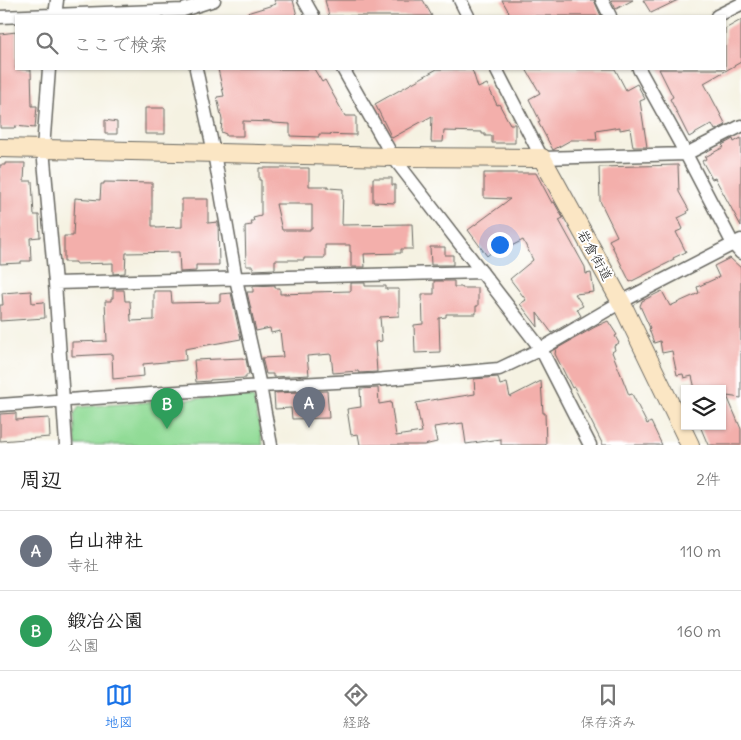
<!DOCTYPE html>
<html lang="ja">
<head>
<meta charset="utf-8">
<style>
	body { margin:0; font-family:Delius,"Klee One",sans-serif; background:#f2f2f2; color:#222 }
	.controls { position:absolute; right:15px; bottom:15px; display:grid; overflow:hidden; border-radius:0px; box-shadow:0 1px 4px #0004 }
	.controls button { width:45px; height:45px; display:grid; place-items:center; padding:0; border:0; border-bottom:1px solid #e0e0e0; background:#fff; color:#222; font:25px sans-serif }
	.you { position:absolute; left:499px; top:244px; width:18px; height:18px; margin:-12px; border:4px solid #fff; border-radius:50%; background:#1a73e8; box-shadow:0 0 0 8px #1a73e833 }
	.badge { display:grid; place-items:center; width:32px; height:32px; border-radius:50%; background:#1a73e8; color:#fff; font-size:16px; font-weight:700 }
	.pin { position:absolute; translate:-50% -41px; filter:drop-shadow(0 1px 2px #0008) }
	.pin::after { content:''; position:absolute; top:26px; width:18px; height:15px; background:inherit; clip-path:polygon(0 0,100% 0,50% 100%) }
	.list { margin:0; padding:0; list-style:none }
	h2 { display:flex; justify-content:space-between; align-items:center; height:65px; margin:0; padding:0 20px; font-size:21px }
	h2 small { font-size:16px; font-weight:400; color:#767676 }
	.list li { display:grid; grid-template-columns:32px 1fr auto; gap:15px; align-items:center; box-sizing:border-box; height:80px; padding:0 20px; border-top:1px solid #e0e0e0 }
	.list b { display:block; font-size:19px; white-space:nowrap }
	.list p { margin:0; font-size:16px; white-space:nowrap; color:#767676 }
	.list em { font-size:16px; font-style:normal; color:#767676 }
	.icon { flex:none; width:28px; height:28px; fill:none; stroke:currentColor; stroke-width:2; stroke-linecap:round; stroke-linejoin:round }
	.map { position:relative; flex:none; width:741px; height:445px; overflow:hidden }
	.search { position:absolute; background:#fff; box-shadow:0 1px 4px #0004; left:15px; right:15px; top:15px; height:55px; display:flex; align-items:center; gap:12px; box-sizing:border-box; padding:0 18px; border-radius:0px; color:#767676; font-size:19px }
	.sheet { height:225px; background:#fff }
	nav { display:flex; justify-content:space-around; align-items:center; box-sizing:border-box; height:70px; border-top:1px solid #e0e0e0; background:#fff; font-size:14px; color:#767676 }
	nav a { display:grid; justify-items:center; gap:2px }
	nav .on { color:#1a73e8 }
	.map>svg:first-child { display:block }
</style>
</head>
<body>
<div class="map">
<svg width="741" height="445" viewBox="0 0 741 445">
	<rect width="100%" height="100%" fill="#fff"/>
	<filter id="ink" filterUnits="userSpaceOnUse"><feTurbulence type="fractalNoise" baseFrequency=".02" numOctaves="2"/><feDisplacementMap in="SourceGraphic" scale="10" xChannelSelector="R" yChannelSelector="G"/><feConvolveMatrix kernelMatrix="1 2 1 2 8 2 1 2 1" color-interpolation-filters="sRGB"/></filter>
	<filter id="wash" filterUnits="userSpaceOnUse"><feTurbulence type="fractalNoise" baseFrequency=".0096" numOctaves="4" result="noise"/><feDisplacementMap in="SourceGraphic" scale="20" xChannelSelector="R" yChannelSelector="G"/><feGaussianBlur stdDeviation="1.12" result="paint"/><feColorMatrix in="noise" values="0 0 0 0 0 0 0 0 0 0 0 0 0 0 0 0 0 1.4 0 .05"/><feComposite in="paint" operator="in"/></filter>
	<g filter="url(#wash)">
		<rect width="100%" height="100%" fill="#f5f2e2"/>
		<!-- green -->
		<path fill="#91db96" stroke="#567c59" d="M248,395l6,4 9,46h-187l-2,-31 5,-7z"/>
		<g id="blocks">
			<!-- building -->
			<path fill="#f3afab" fill-rule="evenodd" d="M274,0h19l4,16h-50v-3l29,-9z
				M325,0h98l9,16h-103z
				M502,0h92l7,16h-90z
				M611,0h22l-17,9z
				M643,0h35l-27,13z
				M741,20v42l-37,21 22,42 -11,5 -3,-6 -23,13 -19,-38 3,-2 -14,-28h66v-40z
				M16,32v37l15,1 1,36h5l-2,22 -20,-2v2h-15v-94z
				M218,69h96l8,13 3,-2 20,36h11v19l-37,-1v3l-29,-1v-12l-18,-1v-1l-29,-1v15h-17v-2l-5,-2 1,-12 -5,-23 7,-1z
				M437,69h33l3,3 5,16 9,-4 10,21 2,-1 11,20h5v19h-23v-7h-7v-2h-3v-2l-38,-1 -1,11h-12l1,-26 -40,22 -17,-34z
				M526,69h89l11,21 11,-6 8,15 -5,2 7,46h-14l-3,-19 -10,2v-3l-24,4 1,9h-26l-18,10 -15,-28 2,-1 -11,-22 11,-6z
				M145,108h20v26h-20z
				M105,120l12,2v12h-12z
				M741,138v88l-26,-48 -3,1 -10,-18 4,-2 -1,-2 19,-10 -2,-2 11,-6 1,3z
				M5,163h20l-1,18h8l2,34h5l1,22 -10,1 1,23h-10v2l-21,1v-99h5z
				M678,165l1,27 10,18 -2,1 1,2 -10,5 5,11 -7,3 10,20 -13,6 1,2 -44,22 -21,-42 8,-4 -17,-35 -1,-34z
				M259,168h50v18h19v2l15,1 -1,36 70,-1 1,25h-12v4l-37,1 1,13h-14v-15h-1v-7h-25v13h-21v2h-29v9l-22,1v-4h-7l-1,-40 7,-1 -1,-4h3l-1,-3 8,-2v-36h-2zM276,204h36v24h-2v2h-28z
				M484,173h52l16,30 2,-1 9,16 -4,2 26,47 1,7 5,-1 3,19 -19,2 8,12 -6,3 4,7 -29,17 -15,-20 1,14 -18,-23 6,-4 -16,-21 23,-19 -10,-20 -27,14 -2,-4 -7,6 -19,-26 42,-31 -26,-1z
				M373,178h19v7h3v18l-22,-1z
				M104,182l48,1v43h4v2l26,-1v-28h26v24l10,-1 1,43h-23v6l-16,1 -1,-20 -53,1 -1,20 -12,1v-11l-37,1v-2h-12v-26h9l2,-38 25,2 1,-16h3z
				M430,247h15v8h8v10h-22z
				M730,258l11,10v130l-14,-2 14,33v16h-33l-8,-19h22v-37h-27l-3,-13 -8,2 -1,-4 -6,1 -5,-24 -10,2 -2,-12 -6,2 -5,-14 1,-1 -10,-22 2,-5 20,-10 8,15 29,-13 -2,-6 22,-10 -5,-11z
				M434,281h20v6h8v1h16v18h-2v8h-30v3l-7,1 1,34 -25,1 -1,-28 9,-1 -1,-30h12z
				M351,283h14v3h21v3h13v27l-19,1 2,24 -7,1 2,30 -18,1 -1,-2 -25,2 -2,-19 -24,2 2,19 -36,2v-3h-7l-4,-16 21,-1 -3,-26 -9,2 -1,-5 -14,3 -9,-39h6v-6l22,-1v3h5v6l32,-1v-1l39,-1z
				M113,290h11l1,11h5l1,20 23,-1v-29h17l1,12 48,-1v-8l11,-1 10,46 -56,10 1,11 -43,4 1,12 -31,3 -1,-25 -40,2v-14l35,-1 -2,-40h6v-3h2z
				M31,291l1,12 12,-1 1,16 -45,3v-16h3l-1,-12z
				M608,321l9,14 -2,1 4,7 -5,3 1,4 -3,2 17,43 3,-1 15,30 4,-2 11,23h-59l-29,-58 -2,1 -17,-34 1,-5 39,-22z
				M243,358v1h3l3,16h-3v3l-36,2v1l-14,1 -2,-22z
				M498,377l2,8 7,-2 3,14 31,-16 2,32h2l1,32h-45v-6l-35,5 -3,-21 -29,4 3,15 -13,3h-64l-2,-11 -7,1 -4,-26 14,-2 -1,-18 18,-1 1,16 12,-2 5,34 26,-4 -6,-29 21,-4v1l38,-6 -1,-15z
				M327,391l2,27 -37,1 -1,-11 -16,1 -1,-16z
				M16,413v7l33,-2 1,19 -50,4v-27z"/>
		</g>
	</g>
	<g filter="url(#ink)">
		<use href="#blocks" fill-opacity="0" stroke="#686761" stroke-width="1"/>
		<g fill="none" stroke-linecap="round" stroke-linejoin="round">
			<defs>
				<path id="street" d="M304,0l9,16
					M460,0l8,16
					M602,0l8,16
					M55,16l2,-16
					M717,16l24,-12
					M0,17l183,-7 31,-10
					M49,69l-6,80 12,134 11,162
					M196,69l18,84 22,126 24,107 11,59
					M343,69l50,88 148,192 49,96
					M496,69l46,89 144,-4 55,-28
					M639,69l47,85 47,90 8,9
					M55,283c142,-3 285,-8 427,-11
					M0,405l260,-19 114,-6 125,-11 42,-20 80,-47 120,-62"/>
				<path id="secondary" d="M0,148l393,9 149,1 79,144 69,143"/>
			</defs>
			<!-- street casing -->
			<use href="#street" stroke="#686761" stroke-width="15"/>
			<!-- secondary casing -->
			<use href="#secondary" stroke="#686761" stroke-width="20"/>
			<!-- street -->
			<use href="#street" stroke="#fff" stroke-width="12"/>
			<!-- secondary -->
			<use href="#secondary" stroke="#fbe6c4" stroke-width="18"/>
		</g>
	</g>
	<g text-anchor="middle" stroke-width="4" stroke-linejoin="round" paint-order="stroke">
		<!-- street labels -->
		<g font-size="14" fill="#1c1c1c" stroke="#fff">
			<text transform="translate(595 255) rotate(61)" y="5">岩倉街道</text>
		</g>
	</g>
</svg>
<div class="controls">
<button><svg class="icon" aria-label="layers" viewBox="0 0 24 24"><path d="M12 4l9 5-9 5-9-5zM3 14l9 5 9-5"/></svg></button>
</div>
<div class="you"></div>
<div class="pin badge" style="left:309px;top:428px;background:#6b7280">A</div>
<div class="pin badge" style="left:167px;top:429px;background:#2e9e5b">B</div>
<div class="search"><svg class="icon" aria-label="search" viewBox="0 0 24 24"><circle cx="10" cy="10" r="6"/><path d="M15 15l6 6"/></svg>ここで検索</div>
</div>
<section class="sheet">
<h2>周辺<small>2件</small></h2>
<ul class="list">
<li><span class="badge" style="background:#6b7280">A</span><div><b>白山神社</b><p>寺社</p></div><em>110 m</em></li>
<li><span class="badge" style="background:#2e9e5b">B</span><div><b>鍛冶公園</b><p>公園</p></div><em>160 m</em></li>
</ul>
</section>
<nav>
<a class="on"><svg class="icon" aria-label="map" viewBox="0 0 24 24"><path d="M3 6l6-2 6 2 6-2v14l-6 2-6-2-6 2zM9 4v14M15 6v14"/></svg>地図</a>
<a><svg class="icon" aria-label="directions" viewBox="0 0 24 24"><path d="M12 3l9 9-9 9-9-9zM9 14v-3h6M13 9l2 2-2 2"/></svg>経路</a>
<a><svg class="icon" aria-label="saved" viewBox="0 0 24 24"><path d="M7 4h10v16l-5-4-5 4z"/></svg>保存済み</a>
</nav>
</body>
</html>
